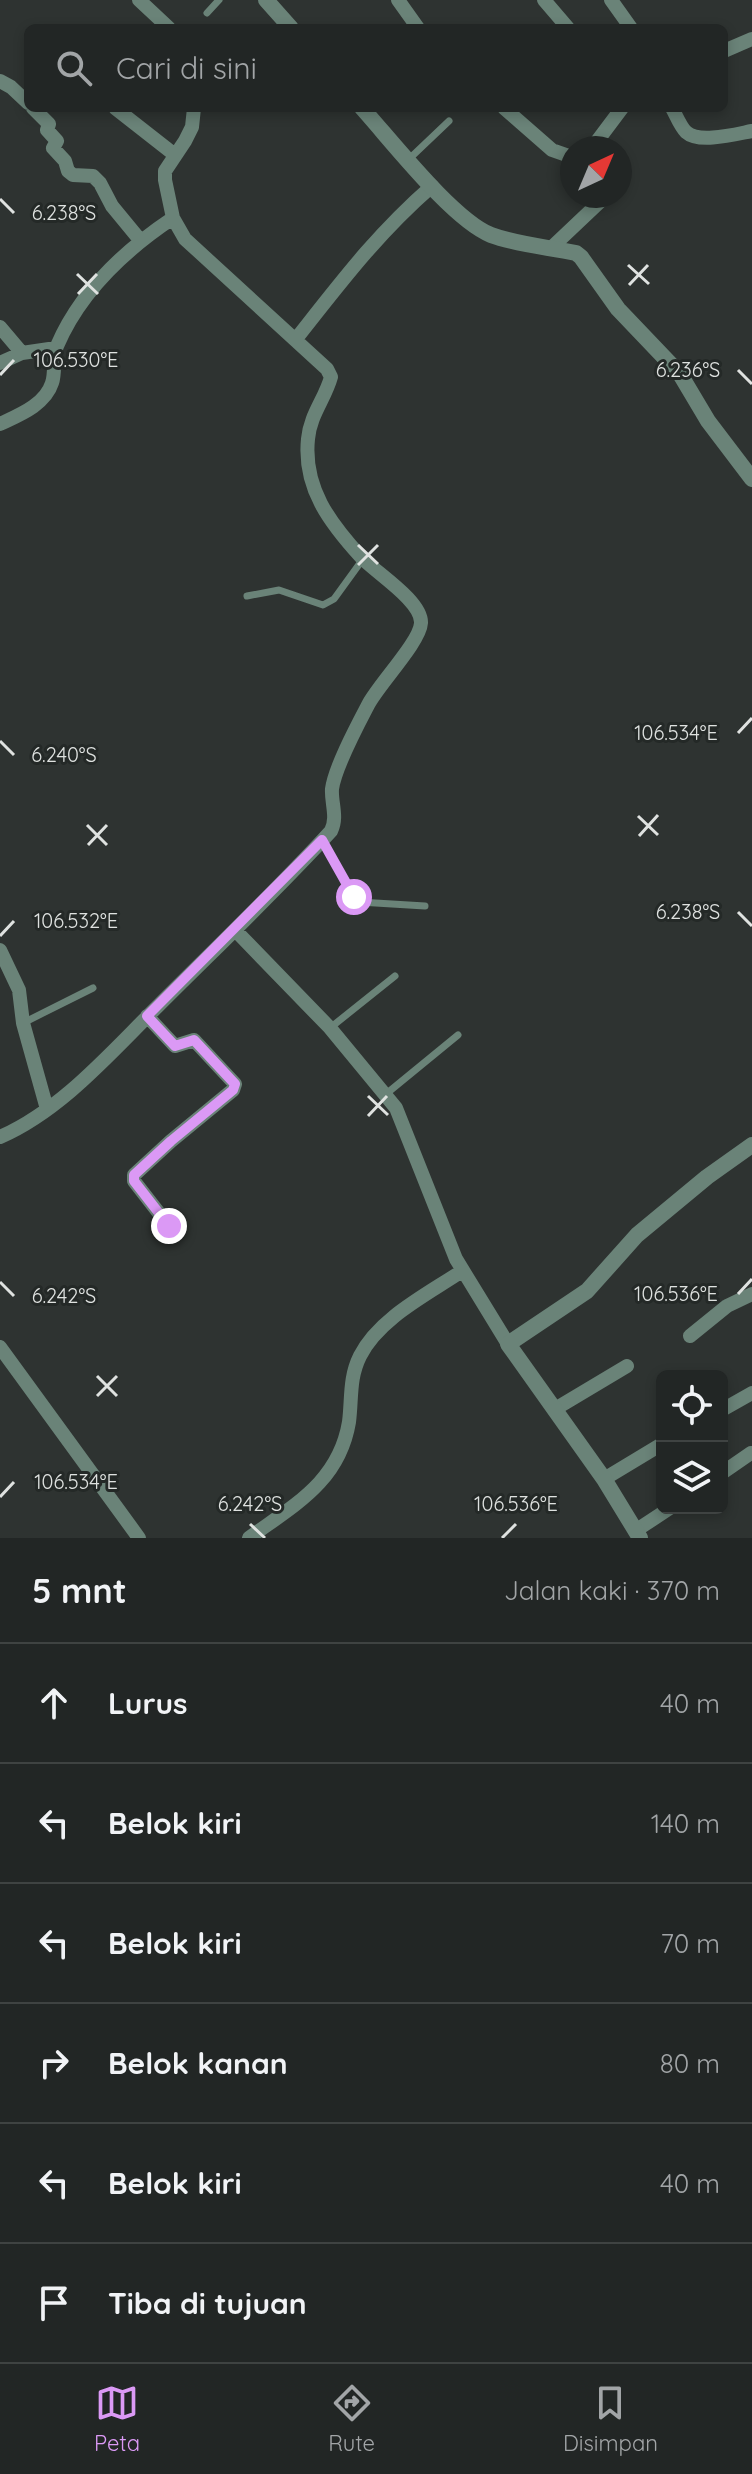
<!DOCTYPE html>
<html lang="id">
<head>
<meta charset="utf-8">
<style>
	body { margin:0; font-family:Quicksand,sans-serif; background:#2a2e2d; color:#f1f3f6 }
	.controls { position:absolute; right:24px; bottom:24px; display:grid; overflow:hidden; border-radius:12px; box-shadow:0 4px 12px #0003 }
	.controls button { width:72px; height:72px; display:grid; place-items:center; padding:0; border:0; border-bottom:2px solid #3f4342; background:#222625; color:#f1f3f6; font:40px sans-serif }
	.compass { position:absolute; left:560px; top:136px; width:72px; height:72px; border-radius:50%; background:#222625; box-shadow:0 4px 12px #0003; rotate:44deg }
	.stop { position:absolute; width:24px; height:24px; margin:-18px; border:6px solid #db99f5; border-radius:50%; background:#fff }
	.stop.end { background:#db99f5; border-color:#fff; box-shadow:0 2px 8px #0008 }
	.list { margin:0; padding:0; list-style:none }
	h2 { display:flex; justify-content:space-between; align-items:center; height:104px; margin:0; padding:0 32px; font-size:34px }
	h2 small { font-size:26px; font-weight:400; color:#a2a5a7 }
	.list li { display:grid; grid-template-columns:52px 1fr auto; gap:24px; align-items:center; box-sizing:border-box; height:120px; padding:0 32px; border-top:2px solid #3f4342 }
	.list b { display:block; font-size:30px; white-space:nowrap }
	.list em { font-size:26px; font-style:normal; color:#a2a5a7 }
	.icon { flex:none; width:44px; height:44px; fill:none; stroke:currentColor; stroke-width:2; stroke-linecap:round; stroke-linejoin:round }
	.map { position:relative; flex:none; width:752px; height:1538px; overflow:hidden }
	.search { position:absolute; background:#222625; box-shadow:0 4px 12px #0003; left:24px; right:24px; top:24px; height:88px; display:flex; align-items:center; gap:20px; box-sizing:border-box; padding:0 28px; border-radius:12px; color:#a2a5a7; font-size:30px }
	.sheet { height:824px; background:#222625 }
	nav { display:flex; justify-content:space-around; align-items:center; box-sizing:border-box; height:112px; border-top:2px solid #3f4342; background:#222625; font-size:22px; color:#a2a5a7 }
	nav a { display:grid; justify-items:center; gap:4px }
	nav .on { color:#db99f5 }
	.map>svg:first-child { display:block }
</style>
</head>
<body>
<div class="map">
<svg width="752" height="1538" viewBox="0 0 752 1538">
	<rect width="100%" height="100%" fill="#2e3331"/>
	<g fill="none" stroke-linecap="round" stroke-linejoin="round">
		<!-- service -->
		<path stroke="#6a8378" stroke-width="7" d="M207,13l12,-13
			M408,160l41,-39
			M247,596l32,-6 44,15 11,-6 29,-40
			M322,840l32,57 5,5 66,4
			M23,1023l70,-35
			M330,1028l65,-52
			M386,1094l72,-59"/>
		<!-- minor -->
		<path stroke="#6a8378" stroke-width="14" d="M139,0l30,28
			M398,0l20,28
			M544,0l24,28
			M611,0l20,28
			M724,51l28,-12
			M0,81l11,6 17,16
			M33,108l16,16 -2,6 10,11 -4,7 12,13 3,10 5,4 20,1 7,7 12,23 28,34
			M115,108l60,47
			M504,108l48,42 20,7
			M672,108c4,7 8,18 14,24 13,12 50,2 66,-1
			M592,148l30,-40
			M550,249l56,-53
			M0,327l22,26
			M296,339c45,-57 81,-105 136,-153
			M0,363l22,-10 34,-5
			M0,424c19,-9 45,-19 52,-41 4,-12 0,-26 5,-37 23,-54 68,-96 116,-128l-8,-38v-9l20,-30 7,-14 2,-19
			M235,930l95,98 66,80 60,151 52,85
			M0,950l19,40 4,33 24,86
			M147,1016l28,30 19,-6 41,44 -2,6 -62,51 -37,34v6l35,45
			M0,1137c62,-27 111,-85 159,-132 58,-58 117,-114 172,-174 7,-14 0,-28 1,-42 3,-22 25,-63 36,-84 10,-20 52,-63 53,-82 1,-22 -45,-50 -60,-66 -31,-34 -58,-69 -53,-118 2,-24 17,-40 23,-62l-4,-8 -142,-130 -12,-21
			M690,1336l37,-30 25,-12
			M0,1347l139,191
			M555,1409l72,-43
			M722,1410l30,-17
			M722,1473l29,-20
			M604,1479l58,-35
			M635,1531l35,-23
			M249,1538c45,-33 90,-56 100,-116 3,-23 0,-44 11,-66 19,-38 68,-62 102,-85"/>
		<!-- tertiary -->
		<path stroke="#6a8378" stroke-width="16" d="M266,0l25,28
			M362,108c29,32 91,112 129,127 27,10 57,12 85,18l5,4 37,52 62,65 28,47 44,58
			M640,1538l-36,-59 -96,-135 79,-53 50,-56 70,-58 45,-32"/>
	</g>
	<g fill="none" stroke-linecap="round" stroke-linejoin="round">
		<!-- route -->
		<path stroke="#db99f5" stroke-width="10" d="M169,1226l-35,-45v-6l37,-34 62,-51 2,-6 -41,-44 -19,6 -28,-30 175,-176 32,57"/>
	</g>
	<!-- ticks -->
	<path fill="none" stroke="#dfe2e0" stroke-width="3" d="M0,199l14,14M628,265l21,19M77,274l21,20M629,285l19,-20M78,294l19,-20M738,370l14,14M0,375l14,-15M358,545l20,19M358,565l20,-20M738,733l14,-15M0,741l14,14M638,816l20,19M87,825l20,20M639,836l19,-21M88,845l19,-20M738,912l14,14M0,936l14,-15M368,1096l20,19M368,1116l19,-20M0,1282l14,14M738,1294l14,-15M97,1376l20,20M97,1396l20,-20M0,1497l14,-15M250,1524l15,14M502,1538l14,-14"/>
	<g font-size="20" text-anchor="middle" fill="#dfe2e0" stroke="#242927" stroke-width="6" stroke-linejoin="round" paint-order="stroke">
		<text x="64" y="220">6.238°S</text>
		<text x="76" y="367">106.530°E</text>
		<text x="688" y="377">6.236°S</text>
		<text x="676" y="740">106.534°E</text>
		<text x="64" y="762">6.240°S</text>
		<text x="688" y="919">6.238°S</text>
		<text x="76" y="928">106.532°E</text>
		<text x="676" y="1301">106.536°E</text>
		<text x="64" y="1303">6.242°S</text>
		<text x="76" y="1489">106.534°E</text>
		<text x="516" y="1511">106.536°E</text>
		<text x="250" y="1511">6.242°S</text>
	</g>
</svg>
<div class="controls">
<button><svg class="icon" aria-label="locate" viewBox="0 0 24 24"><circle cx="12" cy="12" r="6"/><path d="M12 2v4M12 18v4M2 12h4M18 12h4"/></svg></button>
<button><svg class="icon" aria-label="layers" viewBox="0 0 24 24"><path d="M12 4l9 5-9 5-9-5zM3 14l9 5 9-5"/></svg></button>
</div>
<svg class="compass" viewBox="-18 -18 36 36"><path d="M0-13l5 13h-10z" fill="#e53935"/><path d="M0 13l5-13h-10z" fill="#a2a5a7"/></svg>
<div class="stop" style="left:354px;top:897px"></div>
<div class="stop end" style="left:169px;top:1226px"></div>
<div class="search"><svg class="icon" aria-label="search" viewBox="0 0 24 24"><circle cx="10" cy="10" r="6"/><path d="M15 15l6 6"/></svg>Cari di sini</div>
</div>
<section class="sheet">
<h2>5 mnt<small>Jalan kaki · 370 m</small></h2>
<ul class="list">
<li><svg class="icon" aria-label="ahead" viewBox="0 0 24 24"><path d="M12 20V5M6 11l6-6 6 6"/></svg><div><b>Lurus</b></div><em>40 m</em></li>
<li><svg class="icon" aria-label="left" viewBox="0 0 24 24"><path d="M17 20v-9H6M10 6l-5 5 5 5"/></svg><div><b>Belok kiri</b></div><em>140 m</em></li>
<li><svg class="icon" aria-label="left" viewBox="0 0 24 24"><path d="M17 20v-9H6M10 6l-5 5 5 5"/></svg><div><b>Belok kiri</b></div><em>70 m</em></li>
<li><svg class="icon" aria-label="right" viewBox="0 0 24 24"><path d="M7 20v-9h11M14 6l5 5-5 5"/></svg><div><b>Belok kanan</b></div><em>80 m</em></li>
<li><svg class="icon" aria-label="left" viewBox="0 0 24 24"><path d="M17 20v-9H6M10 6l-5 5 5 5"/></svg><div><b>Belok kiri</b></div><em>40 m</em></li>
<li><svg class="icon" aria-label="arrive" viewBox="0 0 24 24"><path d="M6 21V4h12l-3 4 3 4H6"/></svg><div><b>Tiba di tujuan</b></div></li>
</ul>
</section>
<nav>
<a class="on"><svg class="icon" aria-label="map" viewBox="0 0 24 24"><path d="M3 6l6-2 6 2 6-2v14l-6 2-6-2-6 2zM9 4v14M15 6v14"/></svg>Peta</a>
<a><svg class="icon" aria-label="directions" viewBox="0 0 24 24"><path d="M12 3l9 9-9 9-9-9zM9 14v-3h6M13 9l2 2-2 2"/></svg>Rute</a>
<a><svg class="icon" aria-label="saved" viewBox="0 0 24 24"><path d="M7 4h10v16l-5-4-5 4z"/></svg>Disimpan</a>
</nav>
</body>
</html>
